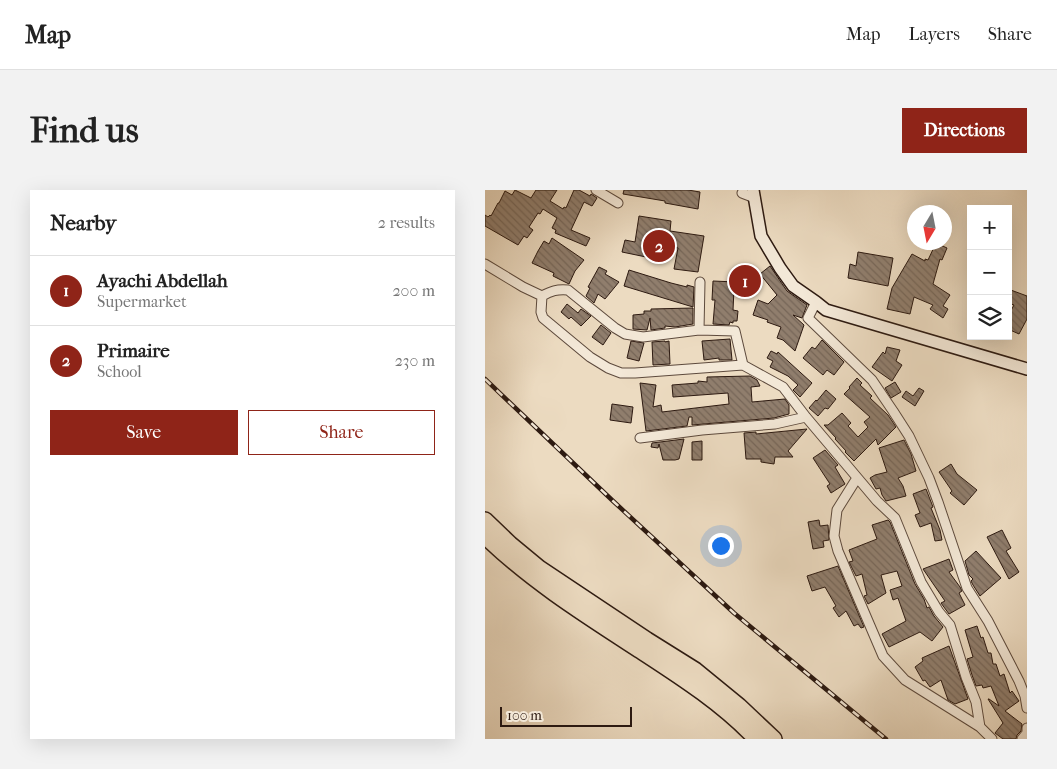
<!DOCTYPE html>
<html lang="en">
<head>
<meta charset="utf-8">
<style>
	body { margin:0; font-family:"IM FELL French Canon",serif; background:#f2f2f2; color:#222 }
	.controls { position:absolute; right:15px; top:15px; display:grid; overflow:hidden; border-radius:0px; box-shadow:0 5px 20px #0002 }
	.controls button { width:45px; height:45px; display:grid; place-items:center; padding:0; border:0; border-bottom:1px solid #e0e0e0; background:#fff; color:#222; font:25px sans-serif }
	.compass { position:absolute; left:422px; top:15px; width:45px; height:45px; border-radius:50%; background:#fff; box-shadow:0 5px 20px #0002; rotate:190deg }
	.scale { position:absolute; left:15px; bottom:12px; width:132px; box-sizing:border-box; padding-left:5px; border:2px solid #2d1a11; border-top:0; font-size:14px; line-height:18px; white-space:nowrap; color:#2d1a11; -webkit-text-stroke:4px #f3e8d7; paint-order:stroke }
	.you { position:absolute; left:235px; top:355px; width:18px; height:18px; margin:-12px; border:4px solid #fff; border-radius:50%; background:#1a73e8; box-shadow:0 0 0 8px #1a73e833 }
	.badge { display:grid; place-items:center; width:32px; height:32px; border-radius:50%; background:#8f2418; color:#fff; font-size:16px; font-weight:700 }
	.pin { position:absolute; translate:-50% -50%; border:2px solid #fff; box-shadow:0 1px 5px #0006 }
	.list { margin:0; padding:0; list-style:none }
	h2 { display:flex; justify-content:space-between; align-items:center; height:65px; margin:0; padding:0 20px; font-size:21px }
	h2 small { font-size:16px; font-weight:400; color:#767676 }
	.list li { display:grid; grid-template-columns:32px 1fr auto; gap:15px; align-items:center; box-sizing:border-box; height:70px; padding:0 20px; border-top:1px solid #e0e0e0 }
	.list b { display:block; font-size:19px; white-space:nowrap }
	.list p { margin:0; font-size:16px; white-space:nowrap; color:#767676 }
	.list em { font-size:16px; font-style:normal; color:#767676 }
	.actions { display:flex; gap:10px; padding:15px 20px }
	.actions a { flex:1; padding:11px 0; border:1px solid #8f2418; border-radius:0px; text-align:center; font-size:18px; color:#8f2418 }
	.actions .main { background:#8f2418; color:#fff }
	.icon { flex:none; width:28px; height:28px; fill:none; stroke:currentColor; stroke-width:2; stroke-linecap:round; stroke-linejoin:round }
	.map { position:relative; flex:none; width:542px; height:549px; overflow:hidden; border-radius:0px }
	header { display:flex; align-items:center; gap:30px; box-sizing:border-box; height:70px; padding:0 25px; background:#fff; border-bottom:1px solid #e0e0e0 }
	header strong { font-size:24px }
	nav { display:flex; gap:28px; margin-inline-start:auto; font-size:18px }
	.intro { display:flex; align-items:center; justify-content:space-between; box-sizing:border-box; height:120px; padding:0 30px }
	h1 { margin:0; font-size:35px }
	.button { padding:12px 22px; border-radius:0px; background:#8f2418; color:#fff; font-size:18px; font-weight:700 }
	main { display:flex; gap:30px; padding:0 30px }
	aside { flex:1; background:#fff; border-radius:0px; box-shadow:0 5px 20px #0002 }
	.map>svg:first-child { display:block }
</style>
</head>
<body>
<header>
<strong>Map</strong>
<nav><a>Map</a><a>Layers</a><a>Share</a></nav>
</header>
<div class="intro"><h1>Find us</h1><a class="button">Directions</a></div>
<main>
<aside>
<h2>Nearby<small>2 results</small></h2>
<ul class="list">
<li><span class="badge">1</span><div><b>Ayachi Abdellah</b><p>Supermarket</p></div><em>200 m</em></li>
<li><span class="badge">2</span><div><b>Primaire</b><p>School</p></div><em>230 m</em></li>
</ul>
<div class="actions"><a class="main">Save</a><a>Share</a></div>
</aside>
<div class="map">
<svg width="542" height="549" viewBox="0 0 542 549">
	<defs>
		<pattern id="building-back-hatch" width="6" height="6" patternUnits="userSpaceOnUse" patternTransform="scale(1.25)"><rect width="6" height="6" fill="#907e6d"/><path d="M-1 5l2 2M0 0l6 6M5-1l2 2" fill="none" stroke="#766658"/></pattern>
	</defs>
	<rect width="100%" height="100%" fill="#ecdbc1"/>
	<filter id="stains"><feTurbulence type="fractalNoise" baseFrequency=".004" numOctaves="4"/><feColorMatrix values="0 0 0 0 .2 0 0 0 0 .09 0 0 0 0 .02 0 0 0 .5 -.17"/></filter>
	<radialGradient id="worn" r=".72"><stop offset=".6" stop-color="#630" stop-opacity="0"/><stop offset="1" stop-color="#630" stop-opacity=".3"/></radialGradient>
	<!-- building -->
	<path fill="url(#building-back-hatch)" stroke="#2d1a11" d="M30,0l16,8 5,-8h21l-7,11 13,8 1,-2 2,1 8,-18h5l11,6 1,-2 6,4 -5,8 -8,-4 -13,28 19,8 -4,8 -31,-13 1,-3 -4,-2 5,-10 -14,-9 -3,5 -2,-1 -9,14 4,3 -6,8 -3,-2 -6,9 -33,-19v-11l3,2 2,-2 1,1 7,-13h1l6,-12 7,4z
		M139,0h64l12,2 -2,17 -33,-6v-2l-42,-7z
		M154,26l32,5 -1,10 34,5 -6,36 -24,-3 4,-21 -24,-4 -3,14 -29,-6 3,-12 10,2z
		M67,48l32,22 -9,11 -6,13 -16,-8 1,-3 -22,-10 6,-12 6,-10 5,3z
		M451,53l11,5 -5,12 -2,-1 -7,25 17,11 -7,11 5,3 -5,9 -13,-9 3,-4 -19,-8 -4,17 -23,-5 5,-21 20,-34 13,7v-2l3,1z
		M373,62l35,6 -5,28 -40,-8 2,-14 6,2z
		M285,76l17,25 20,14 -5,13 -9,-3 11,10 -9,26 -12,-11 -6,-2 4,-11 -14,-5 1,-2 -15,-5 5,-15 10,4 9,-9 -17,-21z
		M114,77l8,4 -2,3 14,8 -14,17 -7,-5 -4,9 -8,-7 4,-8 -2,-1z
		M144,80l42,13 16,4v-2l7,2 -1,20 -69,-21z
		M253,81l17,2 -2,19 -19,-3 -1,21 5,1 -1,10h-4v2l-3,-1 -1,3 -16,-1 2,-24h-3l1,-19 23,1z
		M523,99l19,7v23l-8,15 -11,-5v-13l6,-11 -6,-2z
		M82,114l11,9 3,-4 10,7 -10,10 -10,-9 -2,2 -8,-7z
		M208,118v16l-18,3 -10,-1v2l-14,2 -1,-12 -3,12 -14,-1v-14l11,-1v-3h7v-2z
		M116,135l10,8 -8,12 -11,-8z
		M245,149l2,21h-13v-2l-15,2 -2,-19z
		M337,150l22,22 -10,13 -7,-5 -4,5 -20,-17 9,-11 3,2z
		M146,151l13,2 -5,18 -12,-3z
		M180,151v1l4,-1 1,23 -17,1 -1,-23z
		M402,157l13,3 -4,11 6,4 -10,16 -20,-14 11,-15 2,2z
		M286,161l6,3 1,-2 34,31 -12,14 -7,-7 5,-5 -10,-9 -18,-9 3,-6 -6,-3z
		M265,186l7,4 3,6 -9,1 1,15 33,-3 4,6v9l-15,4 -82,7v-8h-3l-2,9 -41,5 -6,-48 16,2 -3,22 8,-2 1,7 67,-8 -1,-11 -55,4 -1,-12 26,-2v-2l9,1v-5z
		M372,188l5,5 -2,2 12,11 -2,2 18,17 8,12 -18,18 -2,-6 -22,22 -9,-9 1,-1 -11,-12 1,-1 -12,-13h4l14,-12 9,10 -3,3 10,11 10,-10 -4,-5 6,-5 -26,-23 6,-6 -1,-1z
		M410,192l6,10 -10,6 -6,-10z
		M434,198l5,3 -9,15 -13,-9 4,-6 7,5z
		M341,200l10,9 -8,10 -3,-1 -7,8 -9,-8 7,-8 1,1z
		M127,214l21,3 -2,16 -21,-3z
		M322,239l-19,22 5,6h-18l-1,7 -13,-2v-3h-15l-2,-26 12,-1v2z
		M199,249l-5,20 -4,1h-12l-4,-16 -1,4 -7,-1 1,-4z
		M419,250l7,14 5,17 -18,7 5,8 3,10 -20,5 -4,-6 -2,-7 -4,1 -6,-11 5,-3 12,-3 -8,-24z
		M217,251v19h-10v-18z
		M340,260l13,15 -3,2 10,17 -14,9 -4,-7 3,-2 -17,-26z
		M466,274l6,10 20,16 -13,15 -14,-12 2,-2 -13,-19z
		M441,299l7,18 -2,1 9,22 2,10 -7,1 -4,-18 -11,4 -5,-12 5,-2 -7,-19z
		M334,330l1,6 8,-1 1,15 -6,1 1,6 -11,2 -5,-27z
		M403,330l2,2 25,62 9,15 3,9 2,-1 5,9 9,11 -11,14 -12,-9 -31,15 -7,-13 24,-13 -8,-23 -5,2 -3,-10 12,-4 -5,-15 -16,4 5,18 -18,11 -4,-8 3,-1 -5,-21 -6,2 -7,-14 4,-1 -4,-11 28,-11 -5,-14z
		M517,340l9,18 -5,3 13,21 -10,7 -22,-42z
		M491,361l25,27 -21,18 -7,-11 -2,-4 2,-2 -4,-4 -4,-14z
		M464,369l4,11 -4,2 11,15 2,4 -3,2 6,12 -16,9 -8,-11 4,-2 -22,-32z
		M353,376l26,61 -3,1 -3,-4 -4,2 -8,-15 -7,6 -6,-9 3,-2 -11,-19 -13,4 -5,-15z
		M492,436l4,12 2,-1 5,16h3l2,11h3l4,12 4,-2 6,19 2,-2 7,10 -14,10 17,13 -1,7 -4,4 -1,4h-13l-8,-6 8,-10 -15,-24h1l10,7 -8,-20 -8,2 -1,-3 -6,1 -4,-11 -5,-16 6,-2 -8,-27z
		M464,456l19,53 -13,5 -7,-4 -7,-20 -11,7 -5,-7 -2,1 -8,-14 8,-6 -1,-3z"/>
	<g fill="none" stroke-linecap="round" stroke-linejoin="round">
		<defs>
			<path id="street" d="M111,0l22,13
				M257,3l13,5
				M0,74l38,23 19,9 -1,16 2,6 47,39 18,11 13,5h14l108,-8
				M57,106c9,-5 15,-7 26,-6l47,38 10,6 18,3 56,-7 36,1 8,34 40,22 23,30 71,84 18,17 26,64 18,30 11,13 16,52 10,25 4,25
				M331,112l-8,16 64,62 21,31 16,25 20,42 9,24 29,86 21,33 31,60 6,15 2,12
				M214,140l1,-48
				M155,248l62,-8 73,-6 31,-7
				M372,288l-20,32 -3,26 4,15 45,105 22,24 75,47 12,12
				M537,549l5,-6v-5"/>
			<path id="secondary" d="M268,0l8,46 19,32 13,18 23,16 10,8 201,59"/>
			<path id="highway" d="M0,330l25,24 29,24 108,72 48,30 44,36 35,33
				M0,346c46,45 102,80 156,115 40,26 82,53 115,88"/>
		</defs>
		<!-- street casing -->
		<use href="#street" stroke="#5d4a3d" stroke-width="11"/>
		<!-- secondary casing -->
		<use href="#secondary" stroke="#2d1a11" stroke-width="14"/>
		<!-- highway casing -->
		<use href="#highway" stroke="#2d1a11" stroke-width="18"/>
		<!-- street -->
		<use href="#street" stroke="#f3e8d7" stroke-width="9"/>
		<!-- secondary -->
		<use href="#secondary" stroke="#f3e8d7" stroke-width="11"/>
		<!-- highway -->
		<use href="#highway" stroke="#ecdbc1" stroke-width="15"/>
		<defs>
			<path id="rail" d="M0,189l128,122 121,112 152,126"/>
		</defs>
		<!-- rail casing -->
		<use href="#rail" stroke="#2d1a11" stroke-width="4.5"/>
		<!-- rail -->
		<use href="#rail" stroke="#f3e8d7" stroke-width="2.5" stroke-dasharray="8" stroke-linecap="butt"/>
	</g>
	<rect width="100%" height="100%" filter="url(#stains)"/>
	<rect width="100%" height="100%" fill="url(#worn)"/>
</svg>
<div class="controls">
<button>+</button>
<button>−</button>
<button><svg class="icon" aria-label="layers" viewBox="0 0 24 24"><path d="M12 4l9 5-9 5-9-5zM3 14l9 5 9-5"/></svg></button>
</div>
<svg class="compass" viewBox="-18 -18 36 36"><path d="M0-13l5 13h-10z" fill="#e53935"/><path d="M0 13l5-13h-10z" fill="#767676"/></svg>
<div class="scale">100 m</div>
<div class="you"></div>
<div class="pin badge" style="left:260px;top:91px">1</div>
<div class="pin badge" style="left:174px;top:56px">2</div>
</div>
</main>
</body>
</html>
